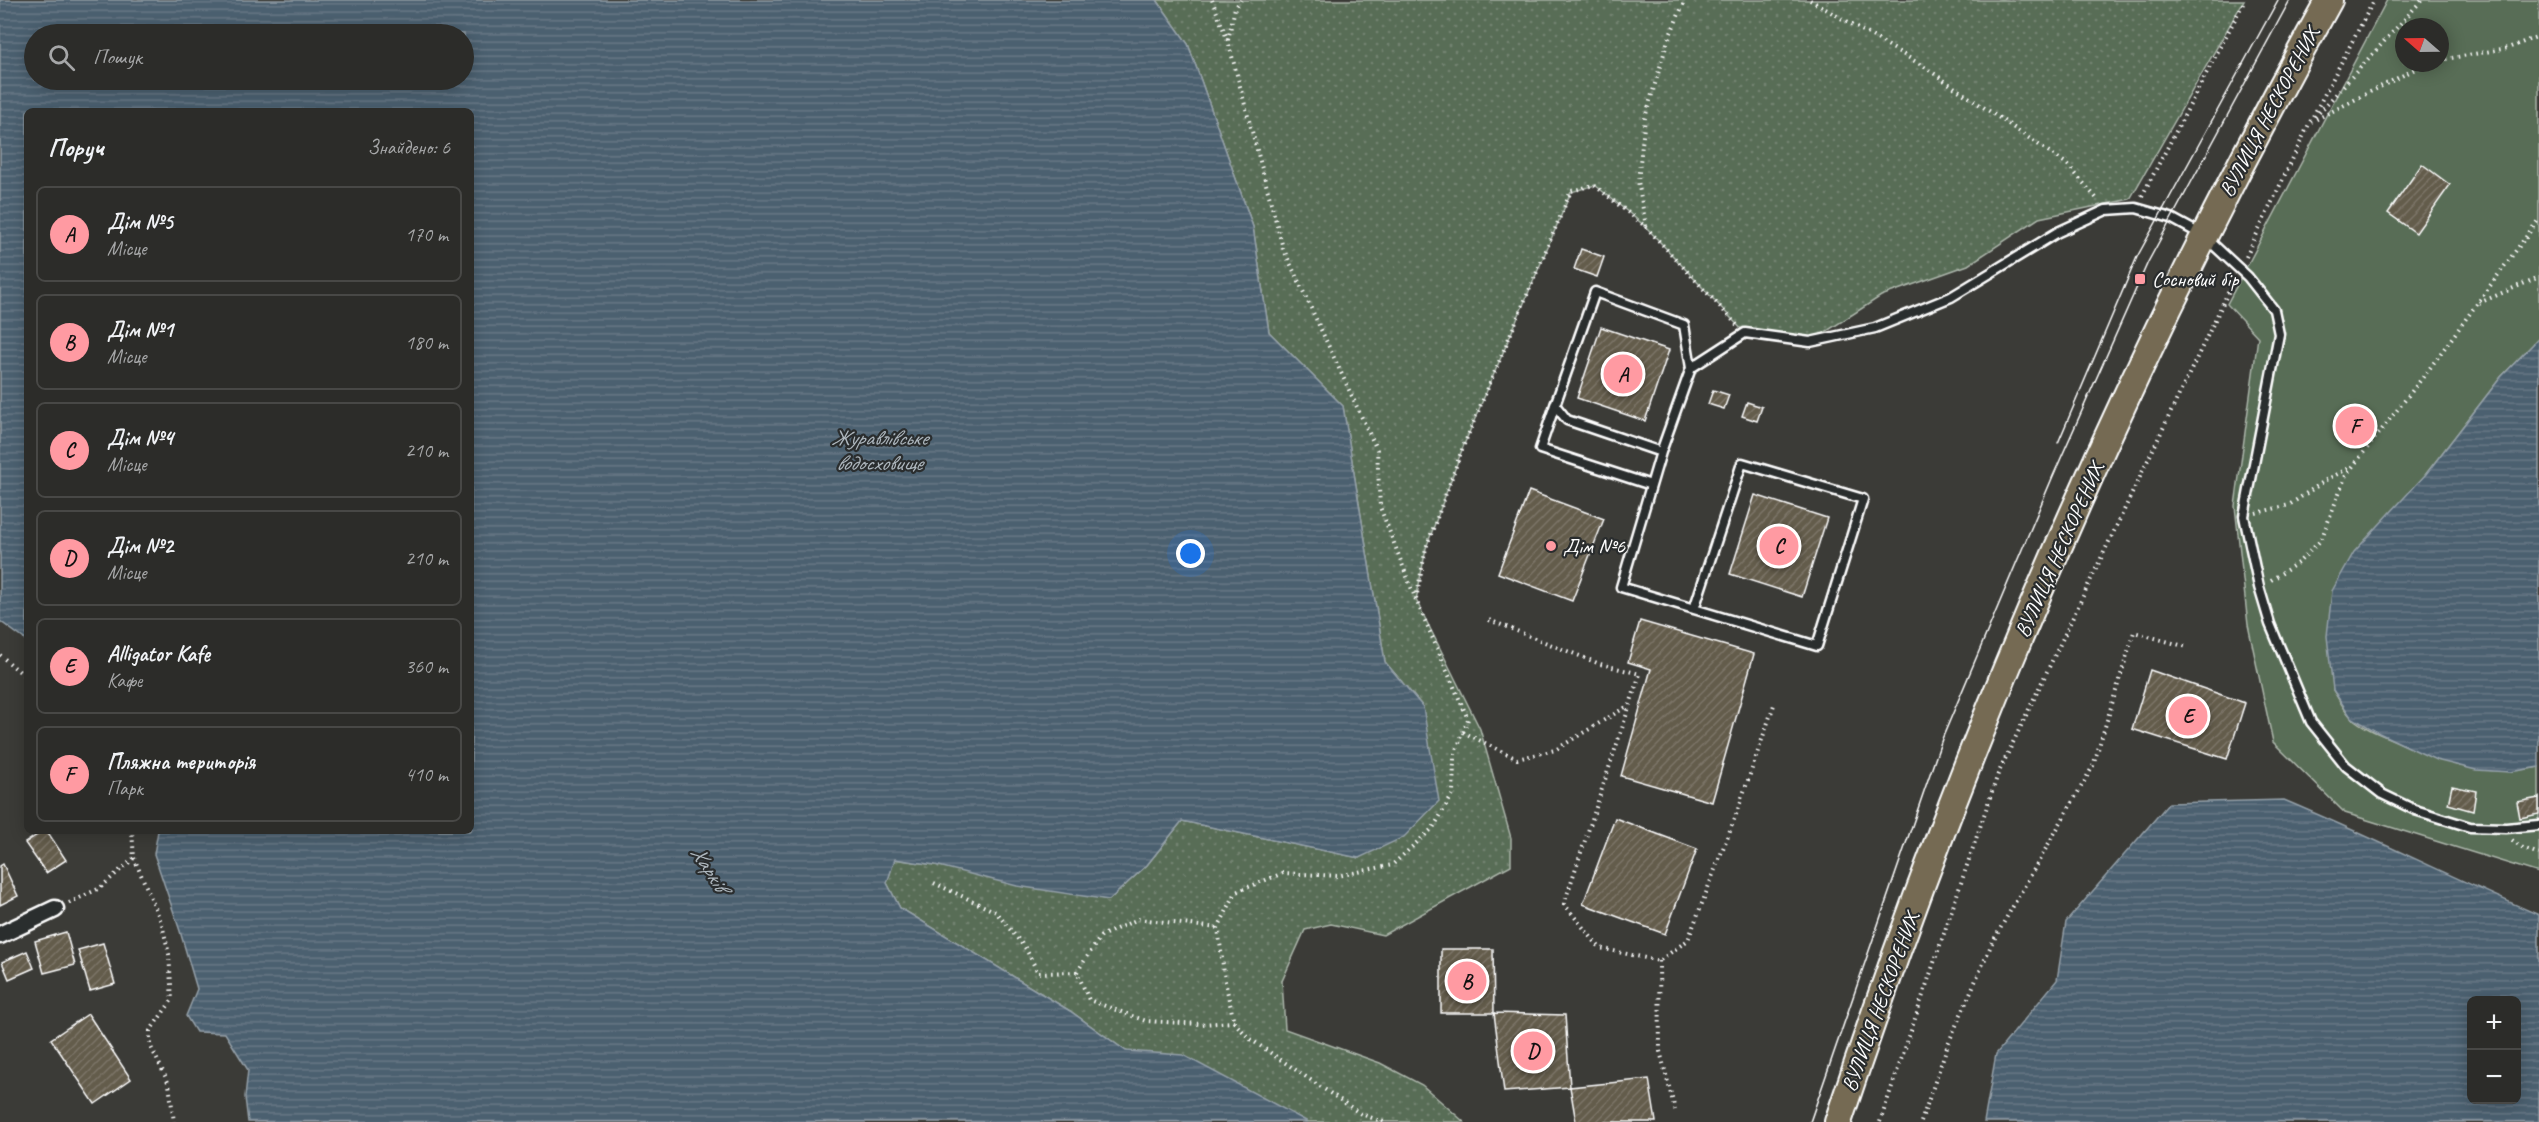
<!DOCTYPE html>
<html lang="uk">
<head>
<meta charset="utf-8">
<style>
	body { margin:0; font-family:Caveat,sans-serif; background:#383835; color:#f1f3f6 }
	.controls { position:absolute; right:18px; bottom:18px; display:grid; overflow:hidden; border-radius:9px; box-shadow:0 3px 15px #0003 }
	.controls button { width:54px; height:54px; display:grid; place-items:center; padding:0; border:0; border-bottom:2px solid #484846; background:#2c2c29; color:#f1f3f6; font:30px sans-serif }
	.compass { position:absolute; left:2395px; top:18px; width:54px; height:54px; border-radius:50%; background:#2c2c29; box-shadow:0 3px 15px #0003; rotate:290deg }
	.you { position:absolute; left:1191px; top:554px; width:21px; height:21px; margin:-15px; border:4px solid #fff; border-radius:50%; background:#1a73e8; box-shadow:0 0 0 9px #1a73e833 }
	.badge { display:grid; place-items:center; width:39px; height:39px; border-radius:50%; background:#ff9aa2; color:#111; font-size:20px; font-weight:700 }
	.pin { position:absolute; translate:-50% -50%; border:3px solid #fff; box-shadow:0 2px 6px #0006 }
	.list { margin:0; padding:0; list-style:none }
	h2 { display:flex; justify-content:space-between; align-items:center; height:78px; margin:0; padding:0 24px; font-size:26px }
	h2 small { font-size:20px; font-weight:400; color:#a6a7a8 }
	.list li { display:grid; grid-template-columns:39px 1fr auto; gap:18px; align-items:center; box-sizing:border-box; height:96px; margin:0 12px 12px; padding:0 12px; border:2px solid #484846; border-radius:9px }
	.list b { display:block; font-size:22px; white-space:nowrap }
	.list p { margin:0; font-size:20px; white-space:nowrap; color:#a6a7a8 }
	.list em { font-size:20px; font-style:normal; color:#a6a7a8 }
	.icon { flex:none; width:33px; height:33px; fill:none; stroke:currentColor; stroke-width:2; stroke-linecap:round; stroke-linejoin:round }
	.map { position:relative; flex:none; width:2539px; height:1122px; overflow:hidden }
	.search { position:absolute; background:#2c2c29; box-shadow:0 3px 15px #0003; left:24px; top:24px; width:450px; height:66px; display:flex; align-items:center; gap:15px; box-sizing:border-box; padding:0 21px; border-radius:33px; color:#a6a7a8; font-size:22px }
	.panel { position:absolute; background:#2c2c29; box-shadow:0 3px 15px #0003; left:24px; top:108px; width:450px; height:726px; border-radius:9px }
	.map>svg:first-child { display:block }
</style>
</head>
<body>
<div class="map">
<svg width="2539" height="1122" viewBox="0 0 2539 1122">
	<defs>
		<pattern id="grass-dots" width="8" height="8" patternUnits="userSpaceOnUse" patternTransform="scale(1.5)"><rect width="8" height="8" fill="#596d57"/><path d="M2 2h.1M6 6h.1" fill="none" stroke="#728370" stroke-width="1.8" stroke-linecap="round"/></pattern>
		<pattern id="water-rules" width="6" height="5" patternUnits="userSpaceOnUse" patternTransform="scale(1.5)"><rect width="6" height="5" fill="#4c606f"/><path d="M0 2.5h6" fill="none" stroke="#677885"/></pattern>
		<pattern id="building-hatch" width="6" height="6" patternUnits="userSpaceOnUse" patternTransform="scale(1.5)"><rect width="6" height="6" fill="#645c4c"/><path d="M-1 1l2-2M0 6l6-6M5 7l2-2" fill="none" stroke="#7b7467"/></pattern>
	</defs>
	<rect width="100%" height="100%" fill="#3b3b37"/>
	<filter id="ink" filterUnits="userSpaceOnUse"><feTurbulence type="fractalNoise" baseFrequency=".0167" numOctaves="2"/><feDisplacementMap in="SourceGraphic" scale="12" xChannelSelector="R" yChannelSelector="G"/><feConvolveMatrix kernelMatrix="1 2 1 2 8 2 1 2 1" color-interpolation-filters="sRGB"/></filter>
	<g filter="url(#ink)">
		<!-- grass -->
		<path fill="url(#grass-dots)" stroke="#acb6ab" stroke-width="1.5" d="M1157,0h1087l-114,199 -91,19 -71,47 -87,31 -71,46 -65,-9 -99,-106 -51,-42 -24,7 -108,255 -37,101 -10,52 64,129 31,109v27l-128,70 -52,-11 -26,6 -23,51 3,48 95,34 42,22 42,37h-159l-179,-71 -56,-40 -170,-103 -13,-25 7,-24 41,6 174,35 38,-35 35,-44 177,37 64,-151 -38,-45 -42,-256 -74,-74 -16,-105 -65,-183z"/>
		<!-- park -->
		<path fill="#596d57" stroke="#acb6ab" stroke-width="1.5" fill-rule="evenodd" d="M2387,0h152v338l-38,39 -75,97 -93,216c5,8 11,20 18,27 12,11 31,18 45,24 53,24 85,37 143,26v106l-194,-60 -72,-71 -25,-117 -13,-119 23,-169 -31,-33zM2404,27h36v36h-36z"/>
		<!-- water -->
		<path fill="url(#water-rules)" stroke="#94a0a9" stroke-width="1.5" fill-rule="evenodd" d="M0,0h1157l31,44 65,183 16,105 74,74 42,256 38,45 16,94 -35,36 -45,21 -177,-37 -35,44 -38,35 -92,-14 -82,-21 -40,-6 -8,24 13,25 170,103 56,40 57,4 125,67h-1060l-3,-25 3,-27 -23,-37 -29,-1 -10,-16 11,-27 -17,-58 -26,-77 4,-23h313v-720h-444v530l-27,-20zM464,34v46h-430v-46z
			M2539,338v429l-29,5 -34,-2 -40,-10 -57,-27 -28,-16 -18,-27 -6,-54 5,-45 22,-39 72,-78 75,-97z
			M2284,800c86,36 169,78 255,115v207h-555l12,-68 61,-74 9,-58 103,-119zM2472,1000h44v100h-44z"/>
		<!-- building -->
		<path fill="url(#building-hatch)" stroke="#fff" stroke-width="1.5" d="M2422,164l28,21 -34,48 -28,-20z
			M1581,249l23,8 -7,20 -23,-8z
			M1601,327l68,23 -24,71 -68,-23z
			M1713,390l16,5 -5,14 -16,-5z
			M1747,402l15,5 -5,14 -15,-5z
			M1529,491l75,28 -32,82 -74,-28z
			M1755,495l72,23 -25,79 -72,-23z
			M1640,621l114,33 -42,148 -91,-26 30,-107 -23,-7z
			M2150,670l95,33 -18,56 -95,-30z
			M2452,786l24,5 -3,20 -25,-7z
			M2539,798v16l-19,4 -3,-16z
			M1615,818l82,31 -32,85 -82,-30z
			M43,831h4l19,29 -20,13 -21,-30z
			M3,864l15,32 -18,9v-39z
			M66,932l9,33 -31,8 -9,-32z
			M103,943l12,41 -25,7 -12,-41z
			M1441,949h52l1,64h-53z
			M27,951l7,17 -25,11 -7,-17z
			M1494,1013l71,2 5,72 -66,5z
			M88,1014l43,65 -36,25 -44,-65z
			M1649,1079l7,43h-80l-6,-35z"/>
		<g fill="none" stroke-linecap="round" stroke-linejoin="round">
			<defs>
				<path id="lane" d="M1555,405l-15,44 111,36
					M1661,452l-94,-32 -12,-15 40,-113 89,33 7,43
					M1694,609l48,-146 121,36 -46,147 -196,-59 40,-135 30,-84 54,-35 65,9 65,-14 76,-31 107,-65 48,-22 30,-2 35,10 33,18 44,41 26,33 5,24 -35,182 15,71 11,37 41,98 35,44 36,28 33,16 55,17 36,1 33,-3"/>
				<path id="street" d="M0,935l55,-26"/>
				<path id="primary" d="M1838,1122c128,-386 293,-766 491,-1122"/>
			</defs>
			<!-- lane casing -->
			<use href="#lane" stroke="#fff" stroke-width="13"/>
			<!-- street casing -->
			<use href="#street" stroke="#fff" stroke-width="21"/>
			<!-- primary casing -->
			<use href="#primary" stroke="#fff" stroke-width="30"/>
			<!-- path -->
			<path stroke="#fff" stroke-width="4" stroke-dasharray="1.5 4.5" stroke-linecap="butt" d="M1212,0l16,41 55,207 94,202 3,57 36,93 52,119 -14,38 -1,37 -20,34 -41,37 -54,11 -55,-3 -47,19 -18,36 7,53 9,41 16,17 111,75 23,8
				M1810,0l113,66 144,98 31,36
				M1228,40l7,-32 6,-8
				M2440,60l68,-12 31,-12
				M2315,117l107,-117
				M2311,122l116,-59
				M2142,196l103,-196
				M1646,226l-8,-45 7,-63 23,-78 17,-40
				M2246,257l64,-135 64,-122
				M2479,303l60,-26
				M2256,513l33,-8 37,-25 25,-13
				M2271,580l28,-18 22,-22 25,-65 81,-103 112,-153
				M1416,599l10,-51 37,-101 108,-256 23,-6 52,42 91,98
				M1489,620l111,44 40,10 -76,230 36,44 59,13 29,-21 49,-128 38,-110
				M0,655l27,23
				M1463,732l54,27 38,-9 74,-45
				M2512,840l11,8 16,6
				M134,858l28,66 7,30 3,46 -22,31v14l19,39 5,38
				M934,883l62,29 30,37 12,24 39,-1 12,28 57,21 56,3 32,-2
				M69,903l31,-15 34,-30 -2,-27
				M1659,961l1,90 15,59
				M1077,972l24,-36 37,-17 80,9
				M1880,1122l118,-348 236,-494
				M1921,1122l27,-78 44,-101 101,-177 41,-134 53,15"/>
			<!-- lane -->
			<use href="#lane" stroke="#2a2d2e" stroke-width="8"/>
			<!-- street -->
			<use href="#street" stroke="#2a2d2e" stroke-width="16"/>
			<!-- primary -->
			<use href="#primary" stroke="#746b52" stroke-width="26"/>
			<!-- tram -->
			<path stroke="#fff" stroke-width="1.5" d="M2058,443l79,-186 141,-257
				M1810,1122l132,-383 111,-263 95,-214 142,-262"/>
		</g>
	</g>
	<!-- markers -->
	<g fill="#ff9aa2" stroke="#2a2d2e" stroke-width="2">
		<rect x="2134" y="273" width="12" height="12" rx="3"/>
		<circle cx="1551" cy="546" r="6"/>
	</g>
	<g text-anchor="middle" stroke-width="4.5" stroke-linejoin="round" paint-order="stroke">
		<!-- street labels -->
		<g font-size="21" fill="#fff" stroke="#2a2d2e">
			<text transform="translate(2269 112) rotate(-62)" y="7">ВУЛИЦЯ НЕСКОРЕНИХ</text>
			<text transform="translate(2059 550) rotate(-66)" y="7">ВУЛИЦЯ НЕСКОРЕНИХ</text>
			<text transform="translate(1880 1002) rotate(-70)" y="7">ВУЛИЦЯ НЕСКОРЕНИХ</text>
		</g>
		<!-- poi labels -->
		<g font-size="21" fill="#fff" stroke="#2a2d2e" text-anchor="start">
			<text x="2152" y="286">Сосновий бір</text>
			<text x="1563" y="553">Дім №6</text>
		</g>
		<!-- water labels -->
		<g font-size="22" font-style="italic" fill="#aeb7be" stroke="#2a2d2e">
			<text x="879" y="445">Журавлівське<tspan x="879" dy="25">водосховище</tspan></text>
			<text transform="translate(710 868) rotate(57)" y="8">Харків</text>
		</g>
	</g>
</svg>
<div class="controls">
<button>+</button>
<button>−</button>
</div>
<svg class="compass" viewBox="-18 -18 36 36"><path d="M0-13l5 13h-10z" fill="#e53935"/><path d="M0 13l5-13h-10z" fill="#a6a7a8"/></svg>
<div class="you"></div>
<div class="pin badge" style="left:1623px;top:374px">A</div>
<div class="pin badge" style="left:1467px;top:981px">B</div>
<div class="pin badge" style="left:1779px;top:546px">C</div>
<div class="pin badge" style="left:1533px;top:1051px">D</div>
<div class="pin badge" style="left:2188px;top:716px">E</div>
<div class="pin badge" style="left:2355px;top:426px">F</div>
<div class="search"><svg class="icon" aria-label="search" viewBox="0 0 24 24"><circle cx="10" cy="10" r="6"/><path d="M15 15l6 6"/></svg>Пошук</div>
<section class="panel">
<h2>Поруч<small>Знайдено: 6</small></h2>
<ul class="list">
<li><span class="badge">A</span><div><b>Дім №5</b><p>Місце</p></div><em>170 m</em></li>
<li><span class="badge">B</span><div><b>Дім №1</b><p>Місце</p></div><em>180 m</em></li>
<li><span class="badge">C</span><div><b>Дім №4</b><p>Місце</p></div><em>210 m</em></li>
<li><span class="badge">D</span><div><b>Дім №2</b><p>Місце</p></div><em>210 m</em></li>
<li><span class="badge">E</span><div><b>Alligator Kafe</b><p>Кафе</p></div><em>360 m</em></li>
<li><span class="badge">F</span><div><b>Пляжна територія</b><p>Парк</p></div><em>410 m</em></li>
</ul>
</section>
</div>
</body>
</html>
